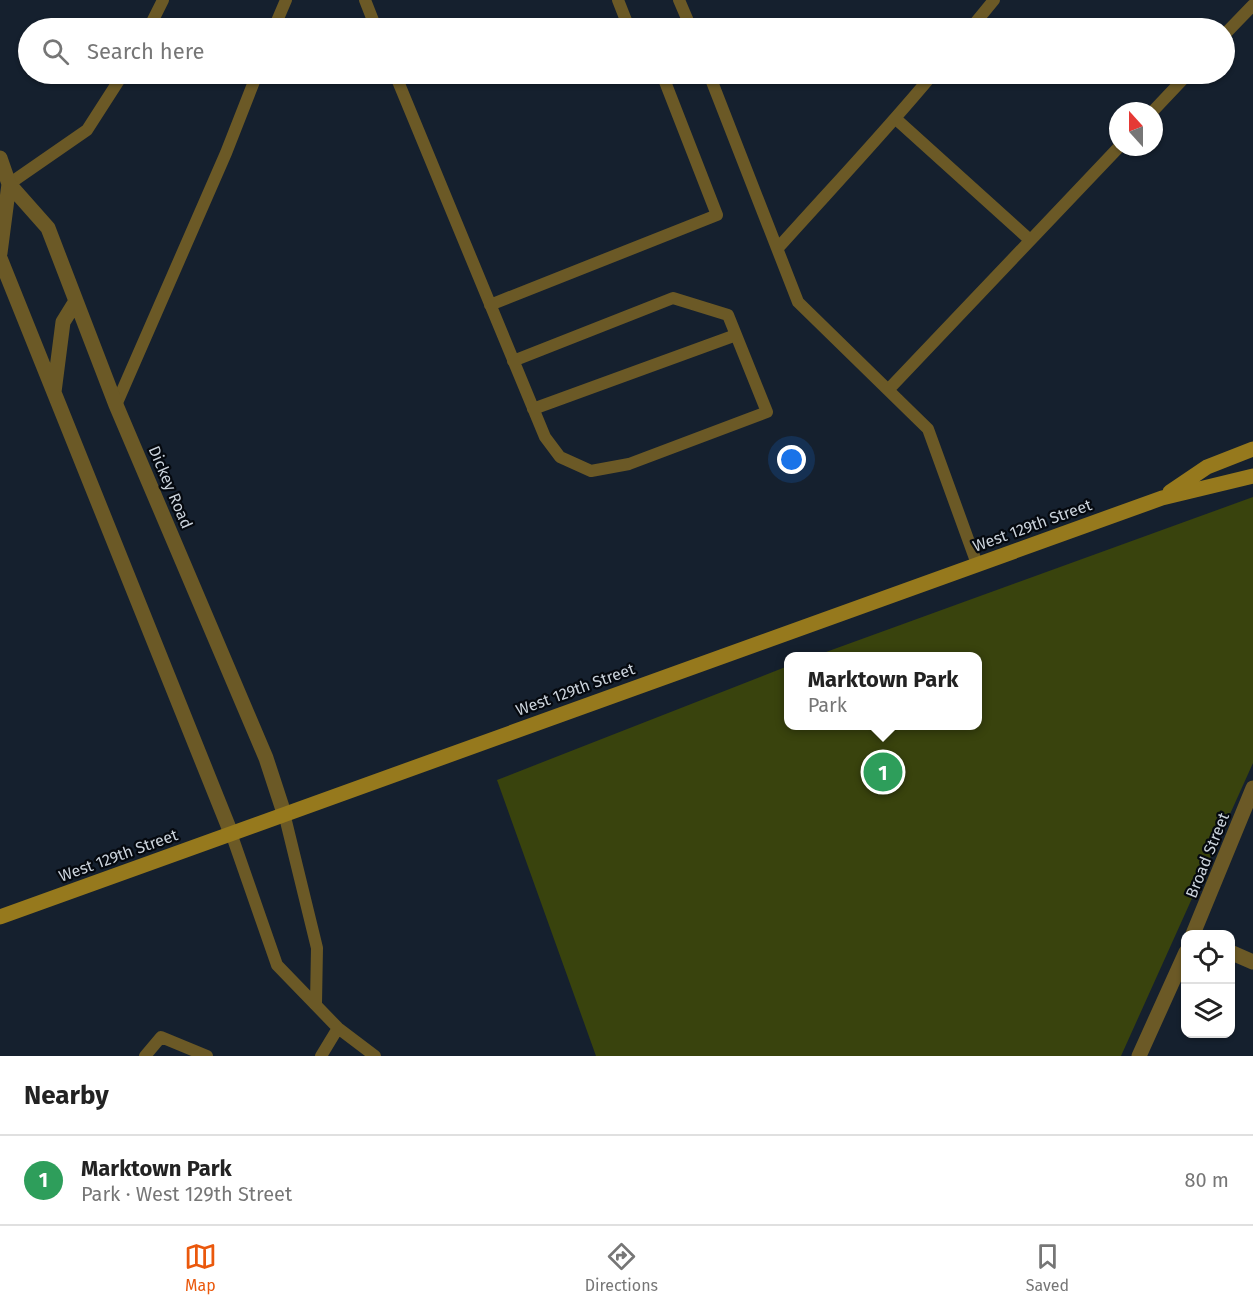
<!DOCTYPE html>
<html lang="en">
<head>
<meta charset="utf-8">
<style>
	body { margin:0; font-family:"Fira Sans",sans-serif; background:#f2f2f2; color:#222 }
	.controls { position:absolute; right:18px; bottom:18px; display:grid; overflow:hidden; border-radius:12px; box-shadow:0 2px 4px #0004 }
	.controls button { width:54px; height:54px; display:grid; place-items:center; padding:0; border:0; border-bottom:2px solid #e0e0e0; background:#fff; color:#222; font:30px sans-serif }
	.compass { position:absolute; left:1109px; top:102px; width:54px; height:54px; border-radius:50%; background:#fff; box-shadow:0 2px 4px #0004; rotate:339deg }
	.you { position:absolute; left:792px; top:460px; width:21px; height:21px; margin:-15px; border:4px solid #fff; border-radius:50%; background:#1a73e8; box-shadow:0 0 0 9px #1a73e833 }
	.badge { display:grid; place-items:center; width:39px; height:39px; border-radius:50%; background:#ea580c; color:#fff; font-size:20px; font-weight:700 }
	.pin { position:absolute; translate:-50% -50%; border:3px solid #fff; box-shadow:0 2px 6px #0006 }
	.popup { position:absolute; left:784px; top:652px; width:198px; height:78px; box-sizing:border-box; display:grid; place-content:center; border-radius:12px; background:#fff; filter:drop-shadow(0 2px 4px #0005); font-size:20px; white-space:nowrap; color:#767676 }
	.popup b { font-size:22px; color:#222 }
	.popup::after { content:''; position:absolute; left:50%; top:100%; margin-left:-12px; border:12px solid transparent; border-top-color:#fff }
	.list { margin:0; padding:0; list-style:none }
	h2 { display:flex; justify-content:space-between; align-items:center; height:78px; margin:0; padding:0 24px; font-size:26px }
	h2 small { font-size:20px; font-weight:400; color:#767676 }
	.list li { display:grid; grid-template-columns:39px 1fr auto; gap:18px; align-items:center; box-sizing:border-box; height:90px; padding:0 24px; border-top:2px solid #e0e0e0 }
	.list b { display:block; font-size:22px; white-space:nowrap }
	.list p { margin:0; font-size:20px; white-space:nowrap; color:#767676 }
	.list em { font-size:20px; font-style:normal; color:#767676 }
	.icon { flex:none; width:33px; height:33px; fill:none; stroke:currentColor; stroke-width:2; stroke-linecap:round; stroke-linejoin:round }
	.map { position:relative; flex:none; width:1253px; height:1056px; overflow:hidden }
	.search { position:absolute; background:#fff; box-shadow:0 2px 4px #0004; left:18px; right:18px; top:18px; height:66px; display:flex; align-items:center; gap:15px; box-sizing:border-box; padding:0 21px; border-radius:33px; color:#767676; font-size:22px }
	.sheet { height:168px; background:#fff }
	nav { display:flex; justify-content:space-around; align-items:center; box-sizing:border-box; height:84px; border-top:2px solid #e0e0e0; background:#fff; font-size:16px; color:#767676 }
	nav a { display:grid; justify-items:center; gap:3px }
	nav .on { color:#ea580c }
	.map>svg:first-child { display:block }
</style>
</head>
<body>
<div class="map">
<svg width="1253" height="1056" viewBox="0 0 1253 1056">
	<rect width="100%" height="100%" fill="#15202e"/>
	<!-- green -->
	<path fill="#39430d" d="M1253,497v266l-132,293h-525l-99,-276 291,-114v60h190v-70h-163z"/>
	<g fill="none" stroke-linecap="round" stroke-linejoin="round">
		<!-- lane -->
		<path stroke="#6b5926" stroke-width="12" d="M365,0l11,28
			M618,0l11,28
			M679,0l12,28
			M149,28l14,-28
			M274,28l12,-28
			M971,28l23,-28
			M1224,35l29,-30
			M395,74l150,363 15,20 31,14 38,-7 138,-52 -39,-97 -55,-17 -160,63
			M709,74l89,228 130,127 49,135
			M1153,111l35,-37
			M896,119l134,121
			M9,184l78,-54 36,-56
			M778,248c52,-58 106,-115 155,-174
			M490,305l227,-90 -55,-141
			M888,390l231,-243
			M116,405l110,-252 31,-79
			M533,409l203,-74
			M284,813l33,135 -1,55
			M231,833l46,132 61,63 37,28
			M145,1056l16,-19 46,19
			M321,1056l17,-28"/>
		<!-- street -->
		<path stroke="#6b5926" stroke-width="15" d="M0,158l9,26 39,44 68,177 150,353 18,55
			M0,253l9,-69
			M0,258l231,575
			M54,392l9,-70 13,-21
			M1193,934l60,-146
			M1230,952l23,10
			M1139,1056l47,-104"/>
		<!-- secondary -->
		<path stroke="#96791d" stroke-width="15" d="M1170,492l37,-25 46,-18
			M0,917l1162,-419 91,-22"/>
	</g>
	<g text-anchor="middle" stroke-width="4.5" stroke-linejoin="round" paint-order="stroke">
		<!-- street labels -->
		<g font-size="16" fill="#cbd3dc" stroke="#05090f">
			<text transform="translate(171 487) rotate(67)" y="6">Dickey Road</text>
			<text transform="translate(1032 525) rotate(-20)" y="6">West 129th Street</text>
			<text transform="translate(575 689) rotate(-20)" y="6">West 129th Street</text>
			<text transform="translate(118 855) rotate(-20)" y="6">West 129th Street</text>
			<text transform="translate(1207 855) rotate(-68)" y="6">Broad Street</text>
		</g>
	</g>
</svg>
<div class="controls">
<button><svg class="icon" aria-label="locate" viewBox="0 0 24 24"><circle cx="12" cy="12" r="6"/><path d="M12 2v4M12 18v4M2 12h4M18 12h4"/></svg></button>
<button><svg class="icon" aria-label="layers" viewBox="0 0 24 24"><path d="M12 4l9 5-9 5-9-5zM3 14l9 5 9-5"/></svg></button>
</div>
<svg class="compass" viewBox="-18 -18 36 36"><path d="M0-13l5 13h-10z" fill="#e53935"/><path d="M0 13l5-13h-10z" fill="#767676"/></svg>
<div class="you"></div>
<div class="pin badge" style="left:883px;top:772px;background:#2e9e5b">1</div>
<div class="popup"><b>Marktown Park</b>Park</div>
<div class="search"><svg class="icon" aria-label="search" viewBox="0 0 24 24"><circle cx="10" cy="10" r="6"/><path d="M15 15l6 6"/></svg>Search here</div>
</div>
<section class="sheet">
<h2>Nearby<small></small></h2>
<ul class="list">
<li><span class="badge" style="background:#2e9e5b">1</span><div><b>Marktown Park</b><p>Park · West 129th Street</p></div><em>80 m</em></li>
</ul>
</section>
<nav>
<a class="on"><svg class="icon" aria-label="map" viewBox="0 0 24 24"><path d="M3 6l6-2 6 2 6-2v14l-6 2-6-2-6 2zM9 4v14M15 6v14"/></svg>Map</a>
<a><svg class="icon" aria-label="directions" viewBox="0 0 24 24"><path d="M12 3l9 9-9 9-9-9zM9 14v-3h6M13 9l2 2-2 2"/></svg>Directions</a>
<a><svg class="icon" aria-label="saved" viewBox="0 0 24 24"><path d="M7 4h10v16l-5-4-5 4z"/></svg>Saved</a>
</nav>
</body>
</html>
